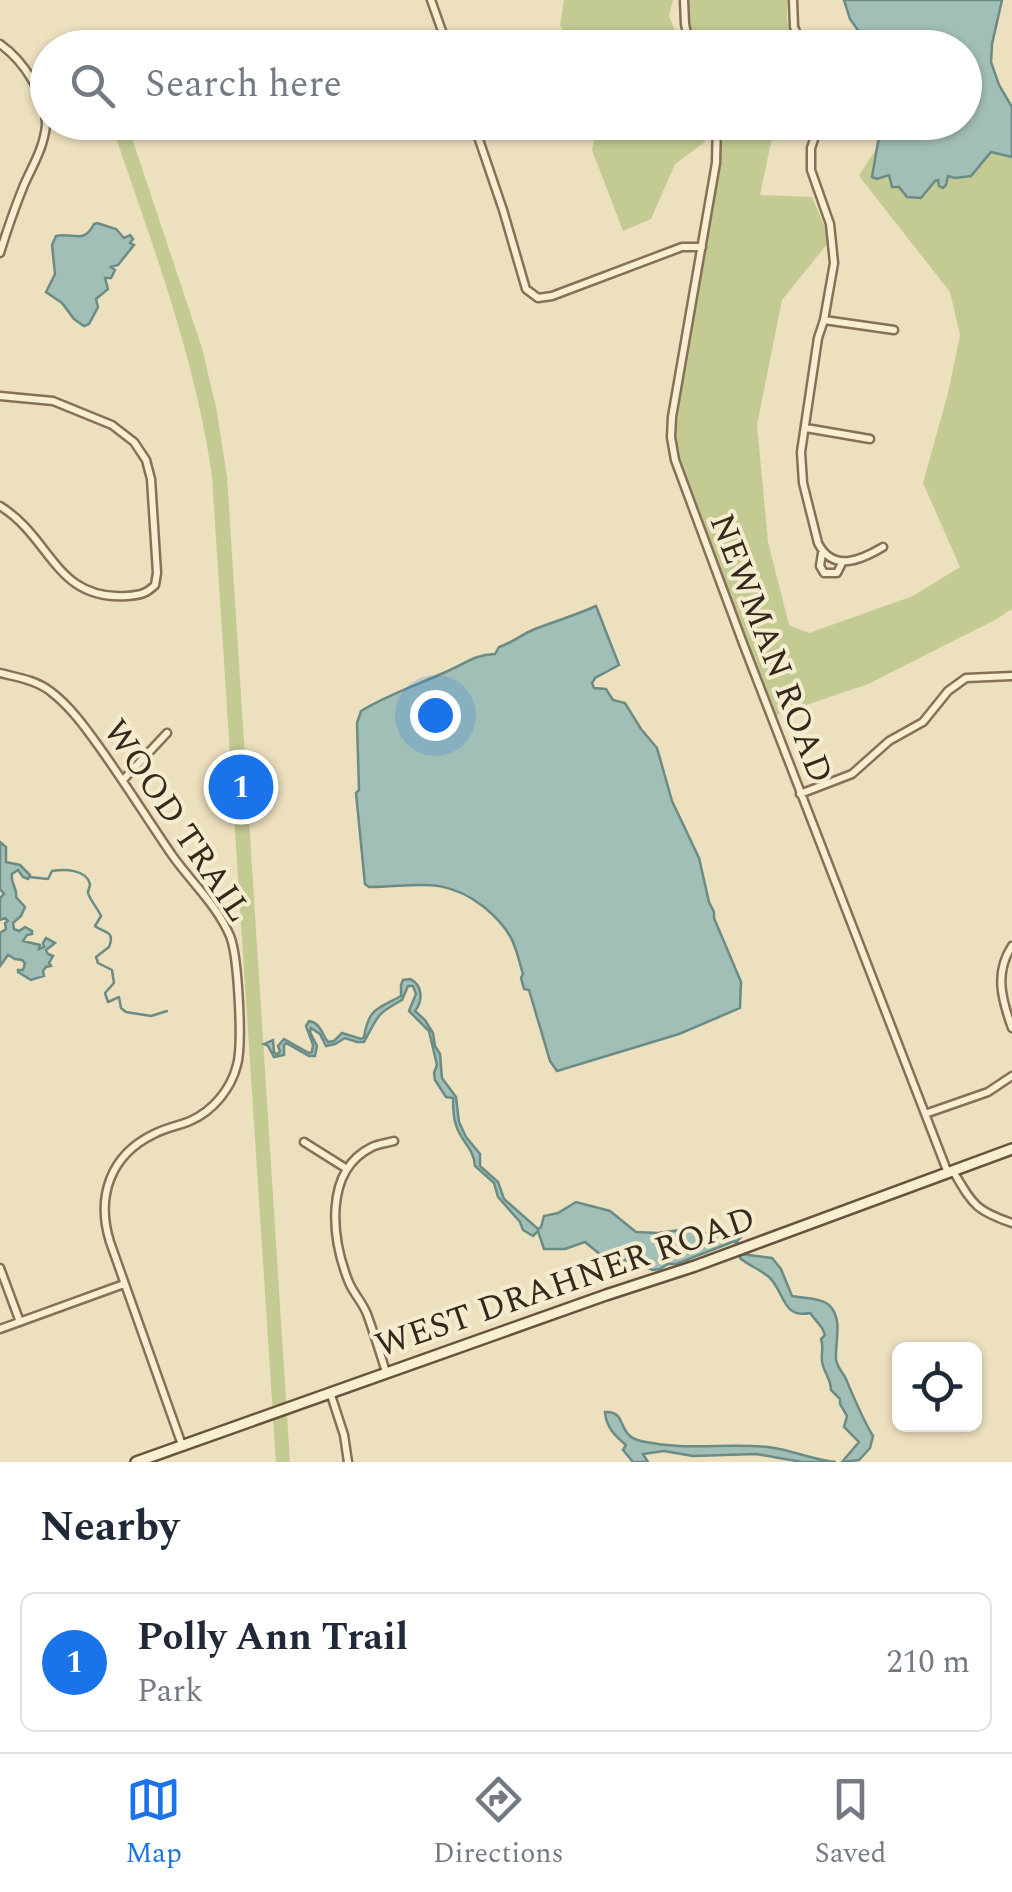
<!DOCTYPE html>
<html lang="en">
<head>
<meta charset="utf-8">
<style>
	body { margin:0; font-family:Spectral,serif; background:#f2f2f3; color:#1f2937 }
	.controls { position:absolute; right:30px; bottom:30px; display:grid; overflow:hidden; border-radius:15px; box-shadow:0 2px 8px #0004 }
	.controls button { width:90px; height:90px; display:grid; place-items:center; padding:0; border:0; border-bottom:2px solid #e0e1e3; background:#fff; color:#1f2937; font:50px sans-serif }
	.you { position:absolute; left:435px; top:715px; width:35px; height:35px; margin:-25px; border:8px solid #fff; border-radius:50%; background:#1a73e8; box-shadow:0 0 0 15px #1a73e833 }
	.badge { display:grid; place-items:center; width:65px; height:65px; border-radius:50%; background:#1a73e8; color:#fff; font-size:32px; font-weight:700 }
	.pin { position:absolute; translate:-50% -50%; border:5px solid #fff; box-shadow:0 2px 10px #0006 }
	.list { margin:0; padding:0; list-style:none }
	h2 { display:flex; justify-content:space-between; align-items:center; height:130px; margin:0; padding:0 40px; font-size:42px }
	h2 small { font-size:32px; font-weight:400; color:#747a83 }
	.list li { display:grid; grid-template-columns:65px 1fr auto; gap:30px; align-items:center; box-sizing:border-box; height:140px; margin:0 20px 20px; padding:0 20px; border:2px solid #e0e1e3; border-radius:15px }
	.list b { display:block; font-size:38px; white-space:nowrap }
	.list p { margin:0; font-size:32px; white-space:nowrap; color:#747a83 }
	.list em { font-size:32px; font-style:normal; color:#747a83 }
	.icon { flex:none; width:55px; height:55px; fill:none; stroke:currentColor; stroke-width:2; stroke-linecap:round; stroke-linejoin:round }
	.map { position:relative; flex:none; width:1012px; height:1462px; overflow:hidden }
	.search { position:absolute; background:#fff; box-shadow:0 2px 8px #0004; left:30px; right:30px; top:30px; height:110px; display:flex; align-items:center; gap:25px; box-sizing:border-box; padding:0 35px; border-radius:55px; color:#747a83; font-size:38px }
	.sheet { height:290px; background:#fff }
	nav { display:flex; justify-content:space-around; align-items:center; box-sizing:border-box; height:140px; border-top:2px solid #e0e1e3; background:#fff; font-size:28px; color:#747a83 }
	nav a { display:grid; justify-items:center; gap:5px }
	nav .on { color:#1a73e8 }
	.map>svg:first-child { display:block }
</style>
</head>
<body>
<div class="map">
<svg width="1012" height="1462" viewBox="0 0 1012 1462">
	<rect width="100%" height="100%" fill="#ede0bf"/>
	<!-- green -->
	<path fill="#c3cb93" d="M564,0h109l-4,16 12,31h-108l-13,-22z
		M687,0h100v19l4,28h-98l-6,-23z
		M844,0h158c-7,41 -22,72 10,107v502l-17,11 -127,64 -94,32 -91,-238 -6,-22 -2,-24 47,-292 -1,-17h54l-15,72 52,2 14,33 2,13 -46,57 -25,125 11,117 21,83 20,8 104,-37 47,-29 -37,-84 25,-90 12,-58 -10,-43 -91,-116c10,-17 24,-35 29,-53l76,-1v-74l-94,-1 -20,-28z
		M111,123h16l75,225 14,59 11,69 63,986h-14l-64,-985c-17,-123 -62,-238 -101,-354z
		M598,123h103l4,19 -30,22 -24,55 -28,12 -31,-81z"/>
	<!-- water -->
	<path fill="#a2bfb7" stroke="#6a8c85" stroke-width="2.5" d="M844,0h158l-10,44 -1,18 8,23 13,22v50l-21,-5 -20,24 -16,2 -7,-2 -2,9 -3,3 -4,-2 -1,-6 -3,1 -14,17 -14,-1 -8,-10h-7l-3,-12 -12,4 -5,-2 6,-35 7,-10 3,-9 76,-1v-74l-94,-1 -20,-28z
		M97,223l19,6 8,9 6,-3 3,4 -3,4 4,2 -16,20 -7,2 4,3 -4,8h-6l3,11 -12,10 2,8 -9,17 -5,2 -10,-7 -12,-16 -16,-11 9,-18 -3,-29 4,-9c18,-4 27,9 38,-12z
		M596,606l23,59 -24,13 -3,5 2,5 12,1 7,11 12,3 16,26 16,19 15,53 27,57 10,44 5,10v6l27,64 -1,26 -61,26 -122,37 -7,-10 -21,-71 -5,-1 -3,-11 2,-4c-4,-12 -6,-26 -13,-38 -7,-12 -15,-20 -26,-29 -41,-32 -69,-20 -115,-20l-4,-3 -9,-91 3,-3 -2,-67 4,-12c28,-17 59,-27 89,-41 18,-8 24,-15 45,-16l4,-7c13,-4 23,-13 36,-18 21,-8 41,-14 61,-23z
		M0,842l6,5v15l14,3 10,10 -2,4 -5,-2 -5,-7 -6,4c-2,9 6,15 4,23l9,10 -4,9 -8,7 1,6 5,2 6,-4 7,4v3l-5,1 -4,6 17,4 -1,4 5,-2 -1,-4 3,-5 9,5 -9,7 2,4 5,2 -4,7 2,3 -5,1 -3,4 1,5 -13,4 -13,-8v-2h5l2,-7 -3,-3 -7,-1 -7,-4 -8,11v-33l6,-4 -1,-6 3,-2 -3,-3 -5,2v-22l4,-4 -4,-5z
		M410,979c13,6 13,22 5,32l10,9 8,13 2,13 5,8 2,24 14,19 3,25 7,15 14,17v12l18,16 6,17 34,30 3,-2 3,-11 14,-3 18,-11 34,9 26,21 22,1 29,-4 22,5h30l2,3 -4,4 5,13 30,4 9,11 11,27c10,2 31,2 38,10 13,14 5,35 6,53 1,9 7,13 10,20 8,19 16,39 27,57l-3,12 -11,12 -17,2 17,-20 -15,-15 3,-11 -7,-12v-5l-9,-9c0,-12 -8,-18 -9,-29 -1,-9 2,-13 -1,-22l4,-4 -3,-7 -12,-15c-28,6 -25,-21 -41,-36 -9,-8 -20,-11 -29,-19l1,-4 -6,-13 -59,23h-8l-8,5 -7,1 -28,-10h-18l-22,-18 -20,7h-21l-6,-18 -5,5 -10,-6 -3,-8 -22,-25 -4,-14 -19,-17c-1,-18 -14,-24 -19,-41 -3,-8 -3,-19 -3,-27l-7,-1 -11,-17 -1,-7 3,-8 -8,-34 -20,-20 7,-17 -3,-8h-5l-6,14c-27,15 -23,15 -38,42h-7l-12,-4 -10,6 -9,2 -6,-12 -9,-6 -1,4 7,14 -2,10h-6l-23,-13 -2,2v10l-10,2 -6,-11 -4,-2 9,-4 1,12 3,3 3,-4 -2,-5 6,-7 25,14 3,-1 1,-7 -7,-19 3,-5c12,2 13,14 19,21l6,-1 8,-8 19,6 3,-2c5,-30 14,-28 37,-41v-11l2,-5z
		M605,1412c19,-1 14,15 25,24 5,5 15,6 22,7 38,7 78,0 116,4 24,3 45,13 68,15h-34l-46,-8 -63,2 -29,-5 -21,3 5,8h-15l-10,-12 3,-5c-11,-9 -20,-18 -21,-33z"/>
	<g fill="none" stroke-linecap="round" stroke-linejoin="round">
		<!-- stream -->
		<path stroke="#6a8c85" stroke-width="2.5" d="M29,877l19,2 4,-8c12,-2 34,-2 38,13 0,3 -2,6 -2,9 2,7 10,16 13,23l-6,10c8,7 21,4 14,21l-13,10 2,6 14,7 2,13 -9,10 3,9 11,-5 2,11 5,4 25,4 16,-5"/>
		<defs>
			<path id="street" d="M431,0l17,48
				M684,0l1,24 5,24
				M793,0l1,27 10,21
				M0,44c23,16 47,52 46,81 -2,22 -13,40 -22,60 -9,22 -17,45 -24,68
				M473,122l30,88 23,79 12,9 14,-2 130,-49h20
				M717,122l-1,41 -44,254 -1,20 4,23 69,186 204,527
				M820,122l-9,26v22l19,54 4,39 -10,57 -6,18 -17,114 2,31 15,60c15,30 43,17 65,4
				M824,320l70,10
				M0,396l53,5 59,24 22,17 12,18 5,19 6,94 -2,12c-9,9 -15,10 -28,11 -72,5 -75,-58 -127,-90
				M806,428l64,11
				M822,553l-2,13 4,7h13l5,-10
				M0,673c16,4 36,7 50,18 20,15 35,36 50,57 25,35 48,72 72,107 19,27 45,50 58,81 8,19 13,108 7,129 -6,24 -24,46 -47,56 -12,5 -25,7 -36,13 -44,21 -58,63 -44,108l72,203
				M123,780l44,-47
				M800,794l52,-20 37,-33 34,-19 25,-31 18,-13 46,-2
				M1012,946c-18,27 -10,54 0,82
				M925,1114l63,-22 24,-16
				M304,1142l43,27
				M953,1171c20,33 21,39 59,52
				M0,1268l20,54
				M0,1329l124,-45
				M386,1372c-6,-19 -12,-39 -19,-58 -5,-13 -15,-22 -19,-34 -16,-41 -25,-109 24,-133 6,-3 15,-4 22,-6
				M330,1392l14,43 4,27"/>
			<path id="secondary" d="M136,1462l470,-167 89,-29 317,-117"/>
		</defs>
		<!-- street casing -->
		<use href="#street" stroke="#867158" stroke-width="11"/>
		<!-- secondary casing -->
		<use href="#secondary" stroke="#67523b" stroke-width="14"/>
		<!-- street -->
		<use href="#street" stroke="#f8eed2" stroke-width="6"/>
		<!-- secondary -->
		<use href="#secondary" stroke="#f8eed2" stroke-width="9"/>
	</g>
	<g text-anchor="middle" stroke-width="8" stroke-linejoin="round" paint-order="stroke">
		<!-- street labels -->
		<g font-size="35" fill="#35291c" stroke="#f5ebce">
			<text transform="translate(772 648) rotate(69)" y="12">NEWMAN ROAD</text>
			<text transform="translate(178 820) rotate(56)" y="12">WOOD TRAIL</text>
			<text transform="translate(565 1281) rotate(-19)" y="12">WEST DRAHNER ROAD</text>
		</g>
	</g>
</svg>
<div class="controls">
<button><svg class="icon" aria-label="locate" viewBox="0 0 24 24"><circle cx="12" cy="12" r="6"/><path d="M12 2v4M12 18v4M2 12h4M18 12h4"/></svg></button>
</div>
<div class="you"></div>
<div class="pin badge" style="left:241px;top:787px">1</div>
<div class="search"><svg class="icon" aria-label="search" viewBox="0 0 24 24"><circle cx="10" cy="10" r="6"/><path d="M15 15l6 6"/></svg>Search here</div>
</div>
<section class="sheet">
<h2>Nearby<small></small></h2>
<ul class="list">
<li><span class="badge">1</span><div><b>Polly Ann Trail</b><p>Park</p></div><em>210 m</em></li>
</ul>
</section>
<nav>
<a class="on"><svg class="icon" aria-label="map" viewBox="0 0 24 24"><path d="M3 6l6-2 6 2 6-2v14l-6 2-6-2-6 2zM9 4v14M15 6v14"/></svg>Map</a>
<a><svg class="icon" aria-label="directions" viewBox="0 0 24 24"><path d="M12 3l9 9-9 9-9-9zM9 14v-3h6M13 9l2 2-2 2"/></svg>Directions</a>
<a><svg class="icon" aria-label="saved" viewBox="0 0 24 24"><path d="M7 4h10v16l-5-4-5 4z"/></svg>Saved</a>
</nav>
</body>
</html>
